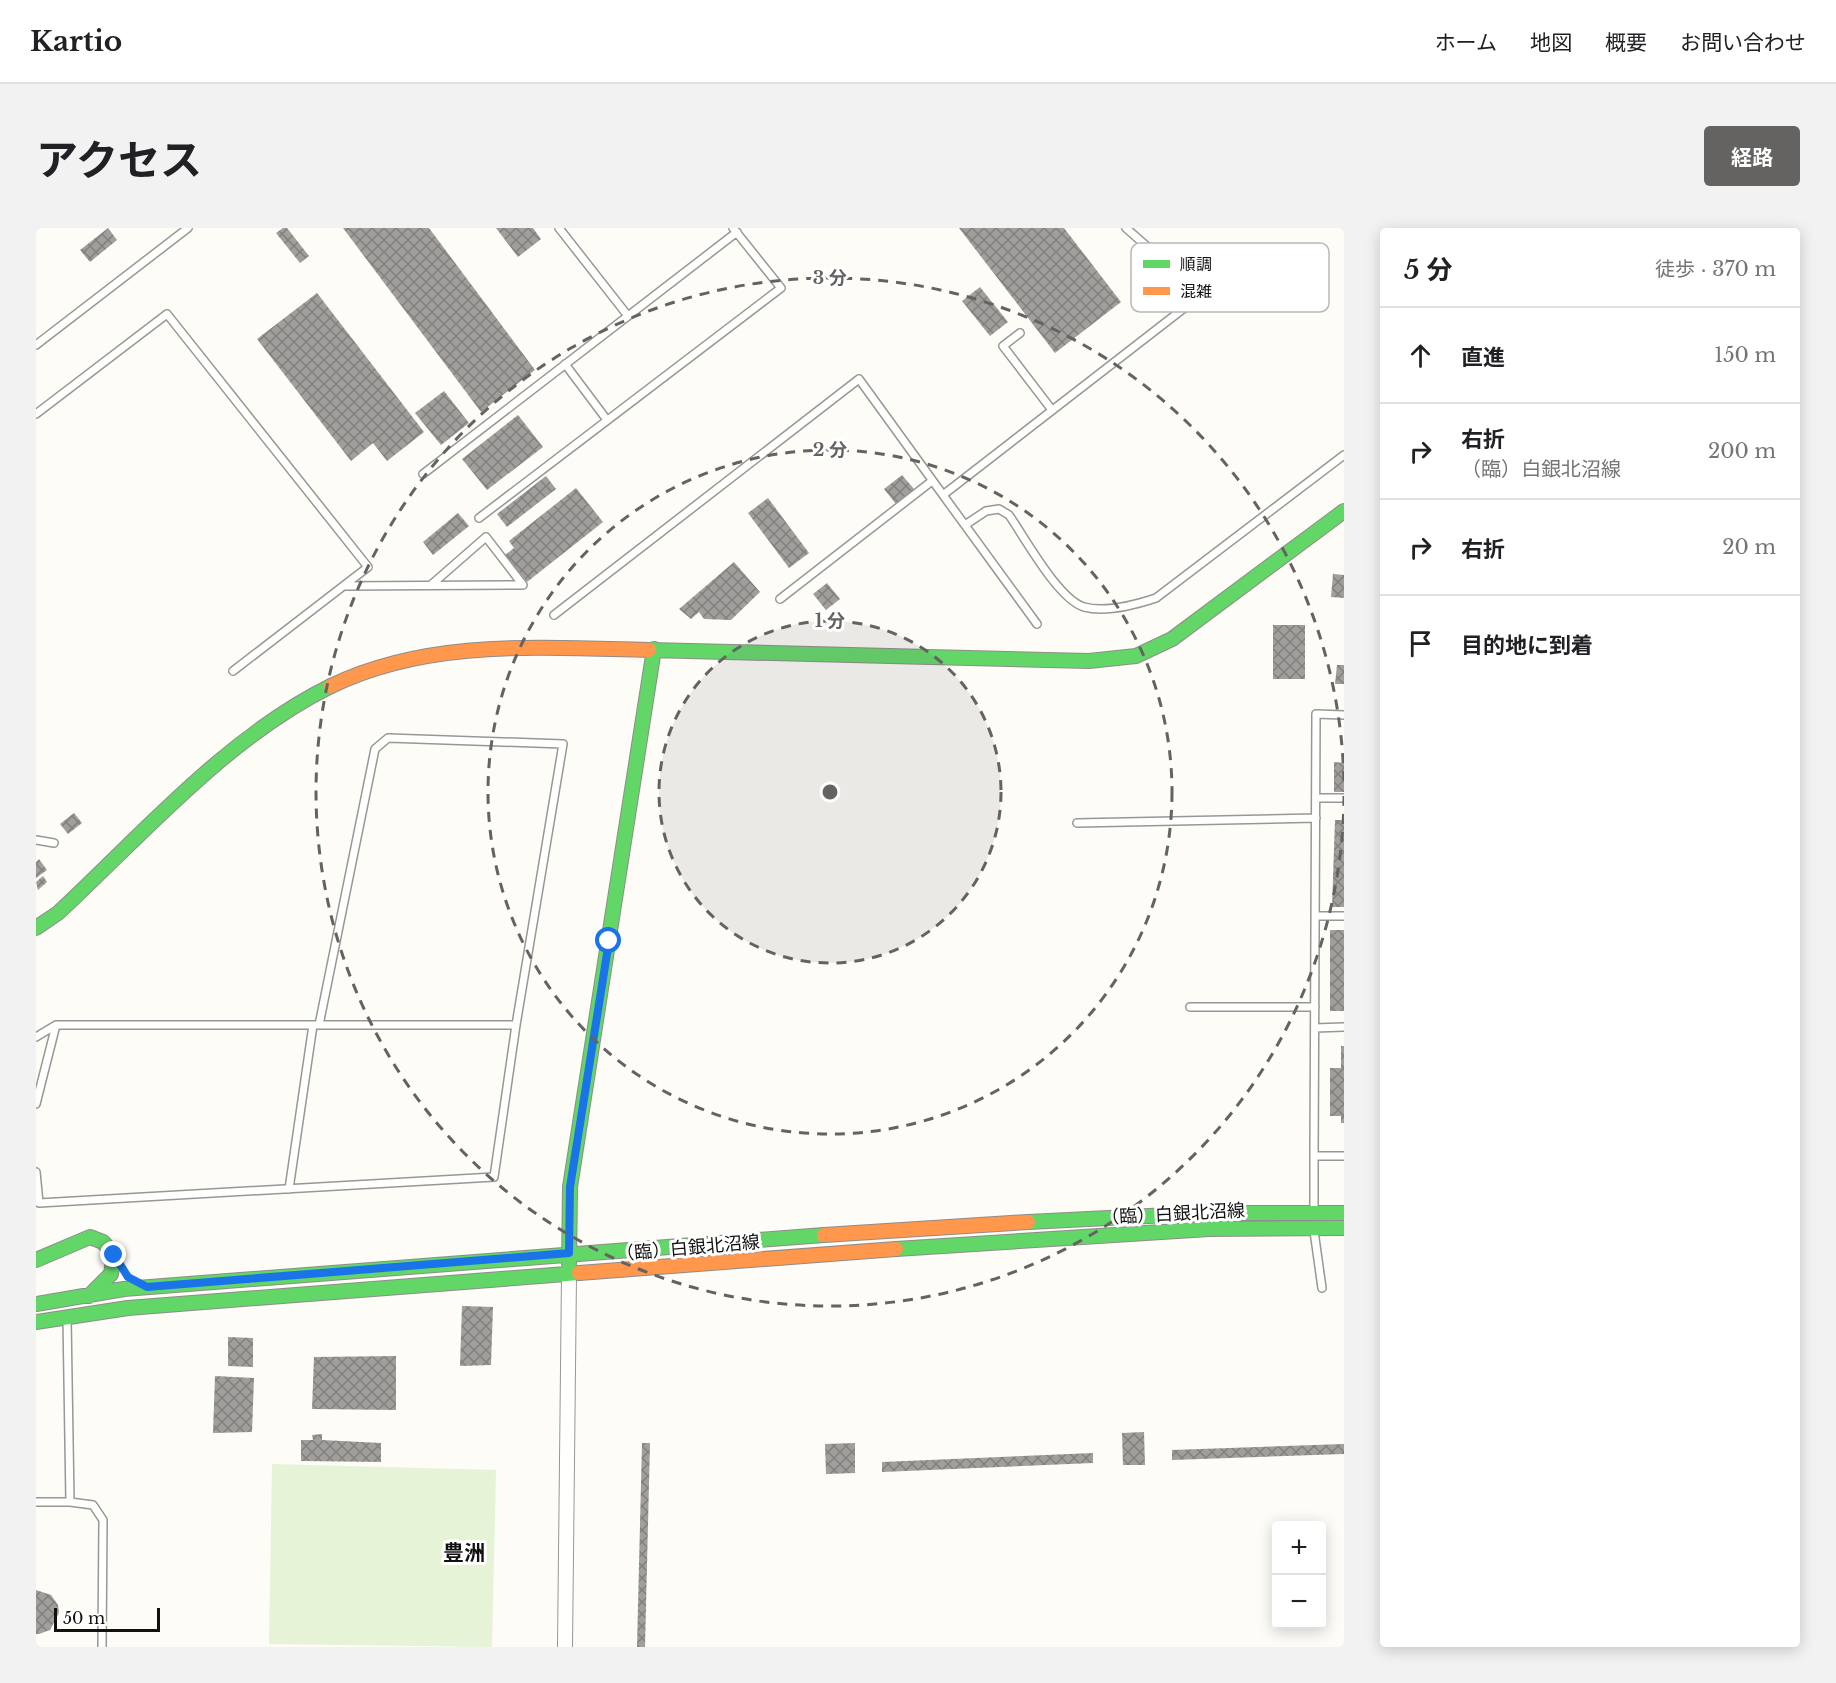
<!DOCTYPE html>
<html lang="ja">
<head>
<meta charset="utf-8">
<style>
	body { margin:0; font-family:"Libre Baskerville","Noto Sans JP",serif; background:#f2f2f2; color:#202124 }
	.controls { position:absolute; right:18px; bottom:18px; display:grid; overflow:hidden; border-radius:6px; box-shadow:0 3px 15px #0003 }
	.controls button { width:54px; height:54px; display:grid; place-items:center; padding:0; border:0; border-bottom:2px solid #e0e0e0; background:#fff; color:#202124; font:30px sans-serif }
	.scale { position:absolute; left:18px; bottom:15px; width:106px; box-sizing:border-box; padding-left:6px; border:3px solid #111; border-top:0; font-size:16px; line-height:21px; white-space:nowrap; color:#111; -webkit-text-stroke:4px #fff; paint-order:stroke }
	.stop { position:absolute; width:18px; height:18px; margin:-14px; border:4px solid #1a73e8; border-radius:50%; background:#fff }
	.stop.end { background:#1a73e8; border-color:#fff; box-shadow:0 2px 6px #0008 }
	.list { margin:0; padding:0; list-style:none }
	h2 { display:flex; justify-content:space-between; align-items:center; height:78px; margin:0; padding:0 24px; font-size:26px }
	h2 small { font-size:20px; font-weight:400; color:#757577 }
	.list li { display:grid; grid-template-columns:39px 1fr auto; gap:18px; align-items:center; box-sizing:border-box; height:96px; padding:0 24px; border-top:2px solid #e0e0e0 }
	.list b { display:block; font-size:22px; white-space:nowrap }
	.list p { margin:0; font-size:20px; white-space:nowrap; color:#757577 }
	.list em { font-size:20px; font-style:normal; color:#757577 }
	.icon { flex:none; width:33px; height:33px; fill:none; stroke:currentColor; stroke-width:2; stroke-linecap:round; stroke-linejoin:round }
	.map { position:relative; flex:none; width:1308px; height:1419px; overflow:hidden; border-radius:6px }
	header { display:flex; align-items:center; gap:36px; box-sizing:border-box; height:84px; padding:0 30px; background:#fff; border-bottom:2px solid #e0e0e0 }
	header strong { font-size:28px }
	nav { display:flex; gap:33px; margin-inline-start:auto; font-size:21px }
	.intro { display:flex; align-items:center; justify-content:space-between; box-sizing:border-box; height:144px; padding:0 36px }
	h1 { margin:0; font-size:42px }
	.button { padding:15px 27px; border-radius:6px; background:#646362; color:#fff; font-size:21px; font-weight:700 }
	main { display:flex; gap:36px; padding:0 36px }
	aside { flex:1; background:#fff; border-radius:6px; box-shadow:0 3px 15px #0003 }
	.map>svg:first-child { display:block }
</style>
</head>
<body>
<header>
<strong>Kartio</strong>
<nav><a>ホーム</a><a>地図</a><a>概要</a><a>お問い合わせ</a></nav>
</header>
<div class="intro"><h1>アクセス</h1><a class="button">経路</a></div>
<main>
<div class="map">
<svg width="1308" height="1419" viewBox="0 0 1308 1419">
	<defs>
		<pattern id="building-cross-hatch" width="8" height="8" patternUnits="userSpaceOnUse" patternTransform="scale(1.5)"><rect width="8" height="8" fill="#a19f9c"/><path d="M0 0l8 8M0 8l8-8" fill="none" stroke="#82807e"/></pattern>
	</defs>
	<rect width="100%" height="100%" fill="#fdfcf7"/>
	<!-- grass -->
	<path fill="#e7f3d7" d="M236,1236l224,6 -4,177 -223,-3z"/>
	<!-- building -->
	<path fill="url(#building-cross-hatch)" d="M72,0l9,12 -27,22 -10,-12z
		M247,0h4l22,28 -9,7 -24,-30z
		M307,0h86l106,142 -54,42z
		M460,0h37l8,11 -23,18z
		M923,0h105l57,74 -66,51z
		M944,59l28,35 -18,14 -28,-35z
		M281,65l107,139 -37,29 -14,-18 -22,18 -94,-122z
		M408,163l25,32 -28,22 -26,-32z
		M482,187l25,32 -56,43 -25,-31z
		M866,247l12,14 -18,15 -12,-15z
		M510,248l10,13 -49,38 -10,-13z
		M540,260l27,34 -76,60 -22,-27 9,-7 -5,-7z
		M732,270l41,55 -20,15 -41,-55z
		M422,285l11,13 -36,29 -10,-13z
		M698,334l26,30 -29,28 -27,-1 -5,-7 -8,7 -12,-10z
		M1297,346l11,1v23l-13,-1z
		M791,355l13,16 -14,11 -13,-16z
		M1237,397h32v54h-32z
		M1301,437h7v19h-9z
		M1298,534l10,1v29h-10z
		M38,585l8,10 -14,11 -8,-10z
		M1299,592h9v87h-12z
		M3,631l8,11 -11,8v-16z
		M7,648l4,6 -9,8 -2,-8z
		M1294,702h14v81h-14z
		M1305,818h3v77h-3v-7h-11v-48h11z
		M426,1078l31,1 -2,58 -31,1z
		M192,1109l25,1v29l-25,-1z
		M360,1128v54l-84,-1 2,-52z
		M179,1148l39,2 -2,54 -39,1z
		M1108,1204l1,33h-22l-1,-32z
		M286,1206v6l59,3v19l-80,-1v-21h12l-1,-5z
		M606,1215h8l-5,204h-8z
		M819,1215v30l-29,1 -1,-30z
		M1308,1216v10l-172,6v-10z
		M1057,1225v10l-211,9v-10z
		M0,1362l15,5 7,10 1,8 -9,17 -11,4h-3z"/>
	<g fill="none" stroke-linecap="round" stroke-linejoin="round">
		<defs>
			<path id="lane" d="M523,0l69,88
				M984,105l-17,13 49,64
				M0,117l152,-117
				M529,136l42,56
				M0,186l131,-100 201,253 -135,104
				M387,246l314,-242
				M443,290l302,-230 -48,-60
				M929,297l21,-14 13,-2 10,6c16,23 49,84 75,92 22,6 51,-2 72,-9l188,-143
				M308,358l179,-1 -37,-48 -55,48
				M744,371l152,-118
				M518,387l305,-236 84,116
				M1001,396l-94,-129 249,-193 -41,-52 -25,-22
				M1308,487l-28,-1 -2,442h30
				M1280,570h28
				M1041,595l239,-5
				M0,612l18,3
				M1279,688h29
				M1154,779h125
				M1279,800l29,-1
				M0,809l20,-12h460l47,-281 -175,-6 -13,11 -56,276
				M0,876l20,-79
				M1278,928v55
				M0,944l3,31 455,-26 22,-152
				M253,961l24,-164
				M1278,1003l8,57
				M31,1090l3,184 23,3 10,15 -1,127
				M0,1274h34"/>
			<path id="street" d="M529,1419l4,-372"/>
			<path id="fast" d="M613,422l440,11 47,-5 36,-17 172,-128
				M0,700l22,-15c84,-78 169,-176 273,-227
				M992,994l181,-9h135
				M860,1021l313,-20 135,-1
				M0,1032l54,-23 13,5 11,13 -3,19 -22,22
				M533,1036l1,-77 84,-538
				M0,1076l88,-15 700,-54
				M0,1094l92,-14 451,-35"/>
			<path id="slow" d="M295,458c99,-48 211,-38 318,-36
				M788,1007l204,-13
				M543,1045l317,-24"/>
		</defs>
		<!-- lane casing -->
		<use href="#lane" stroke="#979795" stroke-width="10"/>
		<!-- street casing -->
		<use href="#street" stroke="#979795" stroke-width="16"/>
		<!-- fast casing -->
		<use href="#fast" stroke="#8e8d8b" stroke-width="16"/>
		<!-- slow casing -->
		<use href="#slow" stroke="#8e8d8b" stroke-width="16"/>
		<!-- lane -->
		<use href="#lane" stroke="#fffffe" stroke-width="7"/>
		<!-- street -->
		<use href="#street" stroke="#fffffe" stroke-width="14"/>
		<!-- fast -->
		<use href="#fast" stroke="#63d668" stroke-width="14"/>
		<!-- slow -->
		<use href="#slow" stroke="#ff974d" stroke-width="14"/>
	</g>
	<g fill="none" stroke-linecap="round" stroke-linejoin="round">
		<!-- route -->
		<path stroke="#1a73e8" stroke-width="8" d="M78,1027l14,22 19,10 422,-34 1,-66 39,-246"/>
	</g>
	<!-- distance rings -->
	<circle cx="794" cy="564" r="171" fill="#646362" fill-opacity=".12"/>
	<g fill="none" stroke="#646362" stroke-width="3" stroke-dasharray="10 8">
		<circle cx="794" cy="564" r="171"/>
		<circle cx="794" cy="564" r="342"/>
		<path d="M1308 568A514 514 0 1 1 1308 560"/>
	</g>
	<g text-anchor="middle" stroke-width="6" stroke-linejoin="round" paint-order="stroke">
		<!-- street labels -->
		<g font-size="18" fill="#111" stroke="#fff">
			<text transform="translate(1137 986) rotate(-3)" y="6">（臨）白銀北沼線</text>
			<text transform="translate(652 1020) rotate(-5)" y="6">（臨）白銀北沼線</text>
		</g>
		<!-- quarter labels -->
		<g font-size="21" font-weight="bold" fill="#111" stroke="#fff">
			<text x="428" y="1332">豊洲</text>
		</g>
	</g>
	<!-- legend -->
	<rect x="1095" y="15" width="198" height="69" rx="9" fill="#fff" stroke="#b8b8b8" stroke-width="1.5"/>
	<rect x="1107" y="32" width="27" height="8" fill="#63d668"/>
	<rect x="1107" y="59" width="27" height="8" fill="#ff974d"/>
	<g font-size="16" fill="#111">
		<text x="1144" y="42">順調</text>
		<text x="1144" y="69">混雑</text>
	</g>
	<circle cx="794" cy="564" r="9" fill="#646362" stroke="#fff" stroke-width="3"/>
	<g font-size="18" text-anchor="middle" font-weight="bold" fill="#646362" stroke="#fff" stroke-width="6" stroke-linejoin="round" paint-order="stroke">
		<text x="794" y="56">3 分</text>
		<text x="794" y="228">2 分</text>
		<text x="794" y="399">1 分</text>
	</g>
</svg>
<div class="controls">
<button>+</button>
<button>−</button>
</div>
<div class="scale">50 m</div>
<div class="stop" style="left:573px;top:713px"></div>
<div class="stop end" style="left:78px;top:1027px"></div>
</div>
<aside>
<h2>5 分<small>徒歩 · 370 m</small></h2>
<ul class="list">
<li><svg class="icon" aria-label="ahead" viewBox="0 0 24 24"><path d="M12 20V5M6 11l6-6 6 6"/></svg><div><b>直進</b></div><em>150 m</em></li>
<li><svg class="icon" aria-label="right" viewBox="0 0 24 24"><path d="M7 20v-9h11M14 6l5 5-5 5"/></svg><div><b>右折</b><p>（臨）白銀北沼線</p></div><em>200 m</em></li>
<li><svg class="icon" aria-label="right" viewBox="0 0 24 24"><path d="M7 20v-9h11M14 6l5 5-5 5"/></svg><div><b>右折</b></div><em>20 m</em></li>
<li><svg class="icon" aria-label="arrive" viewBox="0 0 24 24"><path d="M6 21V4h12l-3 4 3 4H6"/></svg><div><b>目的地に到着</b></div></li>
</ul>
</aside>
</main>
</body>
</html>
